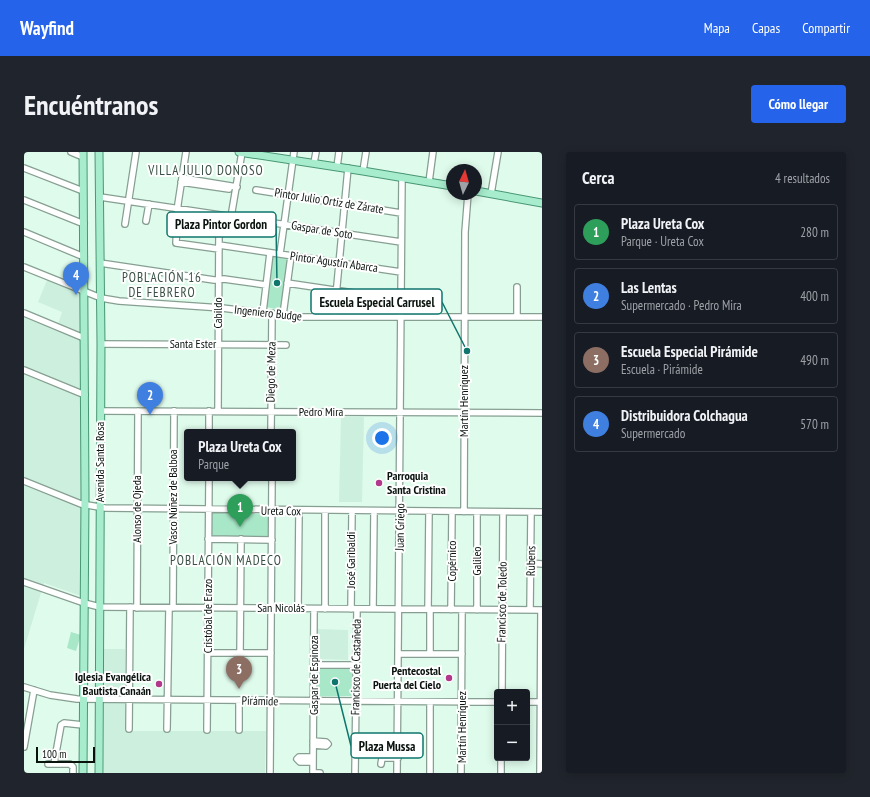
<!DOCTYPE html>
<html lang="es">
<head>
<meta charset="utf-8">
<style>
	body { margin:0; font-family:"PT Sans Narrow",sans-serif; background:#20242c; color:#f1f3f6 }
	.controls { position:absolute; right:12px; bottom:12px; display:grid; overflow:hidden; border-radius:4px; box-shadow:0 2px 10px #0003 }
	.controls button { width:36px; height:36px; display:grid; place-items:center; padding:0; border:0; border-bottom:1px solid #363941; background:#171b24; color:#f1f3f6; font:20px sans-serif }
	.compass { position:absolute; left:422px; top:12px; width:36px; height:36px; border-radius:50%; background:#171b24; box-shadow:0 2px 10px #0003; rotate:5deg }
	.scale { position:absolute; left:12px; bottom:10px; width:59px; box-sizing:border-box; padding-left:4px; border:2px solid #09120d; border-top:0; font-size:11px; line-height:14px; white-space:nowrap; color:#09120d; -webkit-text-stroke:3px #fff; paint-order:stroke }
	.you { position:absolute; left:358px; top:286px; width:14px; height:14px; margin:-10px; border:3px solid #fff; border-radius:50%; background:#1a73e8; box-shadow:0 0 0 6px #1a73e833 }
	.badge { display:grid; place-items:center; width:26px; height:26px; border-radius:50%; background:#2563eb; color:#fff; font-size:13px; font-weight:700 }
	.pin { position:absolute; translate:-50% -33px; filter:drop-shadow(0 1px 2px #0008) }
	.pin::after { content:''; position:absolute; top:21px; width:14px; height:12px; background:inherit; clip-path:polygon(0 0,100% 0,50% 100%) }
	.popup { position:absolute; left:160px; top:277px; width:112px; height:52px; box-sizing:border-box; display:grid; place-content:center; border-radius:4px; background:#171b24; filter:drop-shadow(0 1px 3px #0005); font-size:13px; white-space:nowrap; color:#9ea1a6 }
	.popup b { font-size:15px; color:#f1f3f6 }
	.popup::after { content:''; position:absolute; left:50%; top:100%; margin-left:-8px; border:8px solid transparent; border-top-color:#171b24 }
	.list { margin:0; padding:0; list-style:none }
	h2 { display:flex; justify-content:space-between; align-items:center; height:52px; margin:0; padding:0 16px; font-size:17px }
	h2 small { font-size:13px; font-weight:400; color:#9ea1a6 }
	.list li { display:grid; grid-template-columns:26px 1fr auto; gap:12px; align-items:center; box-sizing:border-box; height:56px; margin:0 8px 8px; padding:0 8px; border:1px solid #363941; border-radius:4px }
	.list b { display:block; font-size:15px; white-space:nowrap }
	.list p { margin:0; font-size:13px; white-space:nowrap; color:#9ea1a6 }
	.list em { font-size:13px; font-style:normal; color:#9ea1a6 }
	.map { position:relative; flex:none; width:518px; height:621px; overflow:hidden; border-radius:4px }
	header { display:flex; align-items:center; gap:24px; box-sizing:border-box; height:56px; padding:0 20px; background:#2563eb; color:#fff }
	header strong { font-size:19px }
	nav { display:flex; gap:22px; margin-inline-start:auto; font-size:14px }
	.intro { display:flex; align-items:center; justify-content:space-between; box-sizing:border-box; height:96px; padding:0 24px }
	h1 { margin:0; font-size:28px }
	.button { padding:10px 18px; border-radius:4px; background:#2563eb; color:#fff; font-size:14px; font-weight:700 }
	main { display:flex; gap:24px; padding:0 24px }
	aside { flex:1; background:#171b24; border-radius:4px; box-shadow:0 2px 10px #0003 }
	.map>svg:first-child { display:block }
</style>
</head>
<body>
<header>
<strong>Wayfind</strong>
<nav><a>Mapa</a><a>Capas</a><a>Compartir</a></nav>
</header>
<div class="intro"><h1>Encuéntranos</h1><a class="button">Cómo llegar</a></div>
<main>
<div class="map">
<svg width="518" height="621" viewBox="0 0 518 621">
	<rect width="100%" height="100%" fill="#dffbec"/>
	<!-- built -->
	<path fill="#cdf0de" d="M23,128l35,14 -1,302 -37,-13 -20,66v-332l32,13 6,-18 -24,-10z
		M317,265h23l-2,85h-23z
		M293,477l31,1v30l-31,-1z
		M80,497h21v82h141l-1,42h-161z"/>
	<!-- park -->
	<path fill="#a8e8c8" d="M248,105l16,2 -7,51 -15,-3z
		M187,361l58,1 1,24 -59,-1z
		M47,480l10,3 -5,16 -9,-3z
		M293,516h35v28h-35z"/>
	<g fill="none" stroke-linecap="round" stroke-linejoin="round">
		<defs>
			<path id="minor" d="M47,0l12,5
				M162,0l-8,52 -2,39 43,6
				M290,11l2,-11
				M313,15l2,-15
				M0,16l59,23
				M339,19l3,-19
				M158,26l55,9
				M157,30l48,7
				M405,30l4,-30
				M232,38l145,23
				M467,42l7,-42
				M76,45l301,45
				M0,48l60,24
				M207,65l11,-65
				M122,69l3,-17
				M101,72l11,-72
				M0,80l60,25
				M195,93l182,27
				M256,102l14,-102
				M76,111l114,17 10,-1 42,6
				M0,115l77,31 18,3 103,7 74,9h246
				M263,131l114,17
				M239,160l7,-59
				M0,161l60,25
				M259,163l8,-59
				M310,165l14,-149
				M493,165v-30
				M77,192l185,1
				M0,218l61,25
				M77,259l441,2
				M194,259l1,-182 2,-7 4,-6
				M185,280v-21
				M247,280l1,-119
				M0,329l57,23 24,4 437,4
				M440,360l1,-280 3,-38
				M184,387l64,1
				M507,411l11,1
				M0,430l60,21 16,4 442,3
				M113,456l1,-197
				M149,456l1,-197
				M274,457l1,-98
				M290,457l-1,164h7
				M301,457v-98
				M327,457l1,-98
				M349,457l1,-97
				M404,457l1,-97
				M427,458l1,-98
				M453,458v-98
				M506,458l1,-98
				M184,501h63
				M216,501l1,-114
				M375,502h63
				M406,502v-45
				M290,513h42
				M0,535l26,8 27,4 420,3
				M478,540l1,-180
				M215,548v30
				M503,550h15
				M105,577l1,-122
				M143,577l2,-121
				M183,578l2,-252
				M289,593l13,1 2,-2 -2,-2 -13,-1
				M0,595l10,-57
				M289,605h-14l-2,2 3,3h13
				M24,612h22l3,3v6
				M30,612l7,-39 3,-2 19,2
				M357,612l1,-6h16
				M246,621l2,-295
				M331,621l2,-164
				M373,621l5,-596
				M406,621v-71
				M437,621l1,-163
				M477,621v-15
				M516,621l1,-163"/>
			<path id="major" d="M215,0l124,19 89,15
				M452,39l66,12
				M59,621l2,-276 -2,-345
				M75,621l2,-429 -2,-192"/>
		</defs>
		<!-- minor casing -->
		<use href="#minor" stroke="#869f92" stroke-width="8"/>
		<!-- major casing -->
		<use href="#major" stroke="#499774" stroke-width="9"/>
		<!-- minor -->
		<use href="#minor" stroke="#fff" stroke-width="5.5"/>
		<!-- major -->
		<use href="#major" stroke="#a7eccd" stroke-width="7"/>
	</g>
	<!-- markers -->
	<g fill="#b1388b" stroke="#fff" stroke-width="1.5">
		<circle cx="355" cy="331" r="4"/>
		<circle cx="425" cy="526" r="4"/>
		<circle cx="135" cy="532" r="4"/>
	</g>
	<g text-anchor="middle" stroke-width="4" stroke-linejoin="round" paint-order="stroke">
		<!-- street labels -->
		<g font-size="12" fill="#09120d" stroke="#fff">
			<text transform="translate(305 49) rotate(9)" y="4">Pintor Julio Ortiz de Zárate</text>
			<text transform="translate(298 78) rotate(9)" y="4">Gaspar de Soto</text>
			<text transform="translate(310 110) rotate(8)" y="4">Pintor Agustín Abarca</text>
			<text transform="translate(194 161) rotate(-90)" y="4">Cabildo</text>
			<text transform="translate(244 161) rotate(6)" y="4">Ingeniero Budge</text>
			<text x="169" y="196">Santa Ester</text>
			<text transform="translate(247 220) rotate(-89)" y="4">Diego de Meza</text>
			<text transform="translate(440 249) rotate(-90)" y="4">Martín Henríquez</text>
			<text x="297" y="264">Pedro Mira</text>
			<text transform="translate(76 310) rotate(-90)" y="4">Avenida Santa Rosa</text>
			<text transform="translate(149 345) rotate(-90)" y="4">Vasco Núñez de Balboa</text>
			<text transform="translate(113 357) rotate(-90)" y="4">Alonso de Ojeda</text>
			<text transform="translate(257 359) rotate(1)" y="4">Ureta Cox</text>
			<text transform="translate(376 375) rotate(-89)" y="4">Juan Griego</text>
			<text transform="translate(327 408) rotate(-90)" y="4">José Garibaldi</text>
			<text transform="translate(428 409) rotate(-90)" y="4">Copérnico</text>
			<text transform="translate(453 409) rotate(-90)" y="4">Galileo</text>
			<text transform="translate(507 409) rotate(-89)" y="4">Rubens</text>
			<text transform="translate(478 450) rotate(-89)" y="4">Francisco de Toledo</text>
			<text x="257" y="460">San Nicolás</text>
			<text transform="translate(184 464) rotate(-90)" y="4">Cristóbal de Erazo</text>
			<text transform="translate(332 515) rotate(-89)" y="4">Francisco de Castañeda</text>
			<text transform="translate(290 523) rotate(-90)" y="4">Gaspar de Espinoza</text>
			<text transform="translate(236 549) rotate(1)" y="4">Pirámide</text>
			<text transform="translate(438 575) rotate(-90)" y="4">Martín Henríquez</text>
		</g>
		<!-- poi labels -->
		<g font-size="12" font-weight="bold" fill="#09120d" stroke="#fff" text-anchor="end">
			<text x="363" y="328" text-anchor="start">Parroquia<tspan x="363" dy="14">Santa Cristina</tspan></text>
			<text x="417" y="523">Pentecostal<tspan x="417" dy="14">Puerta del Cielo</tspan></text>
			<text x="127" y="529">Iglesia Evangélica<tspan x="127" dy="14">Bautista Canaán</tspan></text>
		</g>
		<!-- neighbourhood labels -->
		<g font-size="13" letter-spacing="1" fill="#395044" stroke="#fff">
			<text x="182" y="23">VILLA JULIO DONOSO</text>
			<text x="138" y="130">POBLACIÓN 16<tspan x="138" dy="15">DE FEBRERO</tspan></text>
			<text x="202" y="413">POBLACIÓN MADECO</text>
		</g>
	</g>
	<!-- callouts -->
	<path fill="none" stroke="#0f766e" stroke-width="1.5" d="M253 131L252 72M443 199L418 150M311 530L327 594"/>
	<g fill="#0f766e" stroke="#fff" stroke-width="1.5">
		<circle cx="253" cy="131" r="4"/>
		<circle cx="443" cy="199" r="4"/>
		<circle cx="311" cy="530" r="4"/>
	</g>
	<g fill="#fff" stroke="#0f766e" stroke-width="1.5">
		<rect x="143" y="60" width="109" height="25" rx="4"/>
		<rect x="287" y="137" width="131" height="25" rx="4"/>
		<rect x="327" y="581" width="72" height="25" rx="4"/>
	</g>
	<g font-size="13" text-anchor="middle" font-weight="bold" fill="#09120d">
		<text x="197" y="77">Plaza Pintor Gordon</text>
		<text x="353" y="155">Escuela Especial Carrusel</text>
		<text x="363" y="599">Plaza Mussa</text>
	</g>
</svg>
<div class="controls">
<button>+</button>
<button>−</button>
</div>
<svg class="compass" viewBox="-18 -18 36 36"><path d="M0-13l5 13h-10z" fill="#e53935"/><path d="M0 13l5-13h-10z" fill="#9ea1a6"/></svg>
<div class="scale">100 m</div>
<div class="you"></div>
<div class="pin badge" style="left:216px;top:375px;background:#2e9e5b">1</div>
<div class="popup"><b>Plaza Ureta Cox</b>Parque</div>
<div class="pin badge" style="left:126px;top:263px;background:#3f7fe0">2</div>
<div class="pin badge" style="left:215px;top:537px;background:#8d6e63">3</div>
<div class="pin badge" style="left:52px;top:143px;background:#3f7fe0">4</div>
</div>
<aside>
<h2>Cerca<small>4 resultados</small></h2>
<ul class="list">
<li><span class="badge" style="background:#2e9e5b">1</span><div><b>Plaza Ureta Cox</b><p>Parque · Ureta Cox</p></div><em>280 m</em></li>
<li><span class="badge" style="background:#3f7fe0">2</span><div><b>Las Lentas</b><p>Supermercado · Pedro Mira</p></div><em>400 m</em></li>
<li><span class="badge" style="background:#8d6e63">3</span><div><b>Escuela Especial Pirámide</b><p>Escuela · Pirámide</p></div><em>490 m</em></li>
<li><span class="badge" style="background:#3f7fe0">4</span><div><b>Distribuidora Colchagua</b><p>Supermercado</p></div><em>570 m</em></li>
</ul>
</aside>
</main>
</body>
</html>
